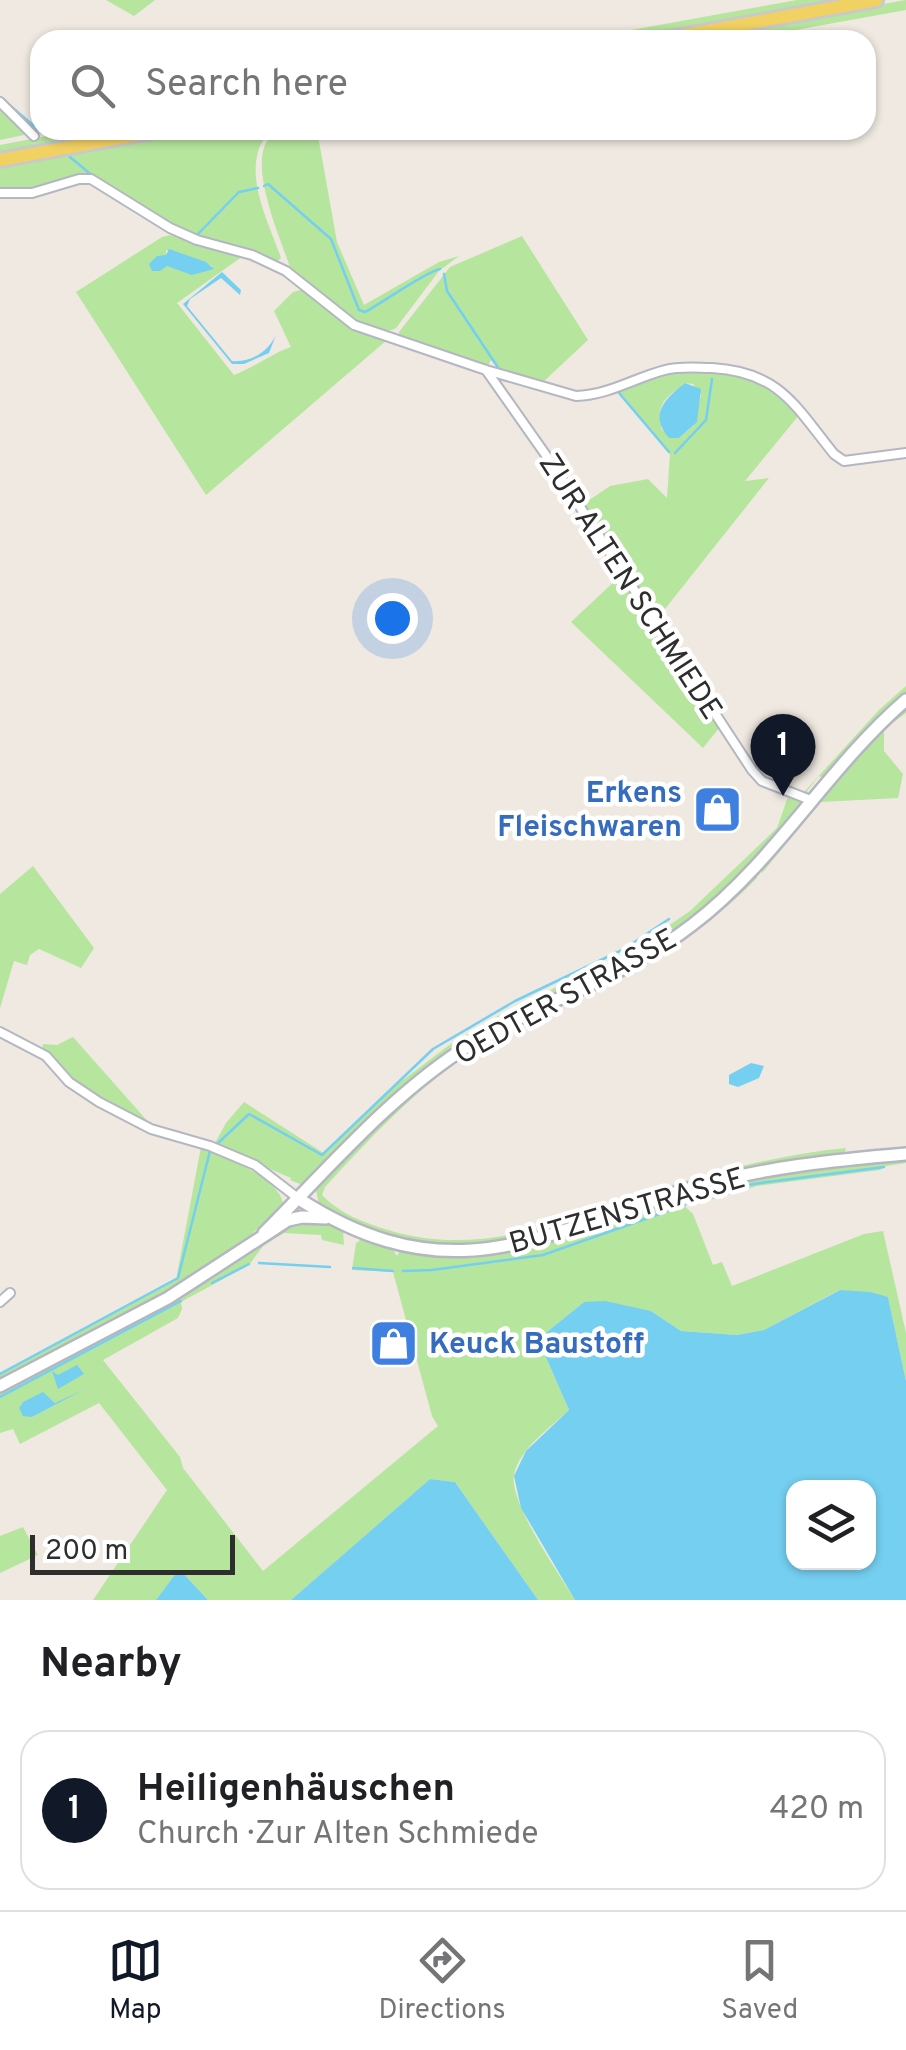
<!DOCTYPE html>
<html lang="en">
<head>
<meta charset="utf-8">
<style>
	body { margin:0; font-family:Overpass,sans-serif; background:#f6f6f6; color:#202124 }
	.controls { position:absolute; right:30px; bottom:30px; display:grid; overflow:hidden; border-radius:20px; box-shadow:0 2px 8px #0004 }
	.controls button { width:90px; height:90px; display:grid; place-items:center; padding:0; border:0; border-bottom:2px solid #e0e0e0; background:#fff; color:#202124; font:50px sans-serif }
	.scale { position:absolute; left:30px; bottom:25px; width:205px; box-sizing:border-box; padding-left:10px; border:5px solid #2e2e2e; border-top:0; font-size:28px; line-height:35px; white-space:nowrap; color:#2e2e2e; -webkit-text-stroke:8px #fff; paint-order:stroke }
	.you { position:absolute; left:392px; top:618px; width:35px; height:35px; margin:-25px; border:8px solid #fff; border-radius:50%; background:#1a73e8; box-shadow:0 0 0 15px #1a73e833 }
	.badge { display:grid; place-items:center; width:65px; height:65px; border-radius:50%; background:#111827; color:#fff; font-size:32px; font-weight:700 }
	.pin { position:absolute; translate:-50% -82px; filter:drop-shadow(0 2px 5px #0008) }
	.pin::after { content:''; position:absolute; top:52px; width:35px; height:30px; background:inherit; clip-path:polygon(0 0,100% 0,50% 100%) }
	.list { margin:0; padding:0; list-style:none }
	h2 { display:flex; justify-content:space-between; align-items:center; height:130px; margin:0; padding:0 40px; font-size:42px }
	h2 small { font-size:32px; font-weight:400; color:#757577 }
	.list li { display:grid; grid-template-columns:65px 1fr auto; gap:30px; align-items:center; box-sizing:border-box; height:160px; margin:0 20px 20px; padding:0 20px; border:2px solid #e0e0e0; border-radius:30px }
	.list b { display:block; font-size:38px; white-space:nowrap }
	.list p { margin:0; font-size:32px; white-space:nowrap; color:#757577 }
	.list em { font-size:32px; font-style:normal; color:#757577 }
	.icon { flex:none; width:55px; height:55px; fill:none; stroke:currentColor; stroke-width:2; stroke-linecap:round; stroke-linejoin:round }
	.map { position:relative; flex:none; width:906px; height:1600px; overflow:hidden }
	.search { position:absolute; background:#fff; box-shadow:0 2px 8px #0004; left:30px; right:30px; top:30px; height:110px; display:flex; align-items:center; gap:25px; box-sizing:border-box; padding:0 35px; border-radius:30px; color:#757577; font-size:38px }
	.sheet { height:310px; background:#fff }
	nav { display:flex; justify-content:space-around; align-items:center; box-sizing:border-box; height:140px; border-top:2px solid #e0e0e0; background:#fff; font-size:28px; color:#757577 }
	nav a { display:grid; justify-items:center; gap:5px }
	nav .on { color:#111827 }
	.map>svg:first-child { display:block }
</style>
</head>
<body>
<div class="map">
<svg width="906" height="1600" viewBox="0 0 906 1600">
	<rect width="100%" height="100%" fill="#efe9e1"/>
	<!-- green -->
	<path fill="#b6e59e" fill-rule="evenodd" d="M106,0h49l-21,16z
		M797,0h56l-219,40h-58z
		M906,0v10l-166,30h-61z
		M0,105l26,27 -2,3 -24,5z
		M79,130h61l-140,26v-11z
		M184,130h87c-34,35 -3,89 10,128l-4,4 -87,-27 -102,-62 -56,18h-32v-27z
		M317,130l20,112 27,63 75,-43 20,-6 -20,15 -43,57c-29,16 -77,-34 -99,-51l-7,-10c-9,-28 -50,-117 -13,-135 10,-5 28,-2 40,-2z
		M170,235l73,21 -66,47 57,72c21,-8 39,-22 57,-28l-17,-36 19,-19 11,-3 35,28 48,23 -181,155 -130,-203 86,-55zM166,250l47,16h-46z
		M522,236l66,104 -46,43 -44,-14 -7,-9 -4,7 -87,-28 -1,-7 51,-65z
		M697,370c50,3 68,7 102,45l-54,66 24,-3 -112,141 -75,-114 28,-19 38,-7 19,19 3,-44 -53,-63 52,-19zM685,383l8,1 8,11 -7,30 -15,13 -17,-8c-6,-28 3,-31 23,-47z
		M624,578l95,150 -16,20 -132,-126 46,-43z
		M906,686v9l-83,83 -4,-2 -12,15 4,4 -18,-5 12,1 74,-81z
		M906,705v8l-22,16v22l19,23 -5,24 -77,4 -59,71v-5l86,-104z
		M789,794l13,5 3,8 -85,91 -59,45 -181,91 -173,148 -7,2 -10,-4 1,-2 -77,-33 12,-22 18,-21 81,52 62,-62 61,-46 60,-36 119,-56 63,-43 87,-83z
		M33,866l61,82 -13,20 -42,-19 -9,6 -3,10 -13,-4 -14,47v-114z
		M757,873v5c-39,40 -85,74 -134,100 -41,22 -85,36 -126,59 -68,37 -120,94 -172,150l-3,8c17,18 42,28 66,35 104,32 196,-20 294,-48 52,-15 110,-29 164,-34l-2,7 -151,27 -111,41 -68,19 -68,6 -71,-14 -56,-30 -3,-14 7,-10 90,-88 41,-32 40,-25 88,-42 147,-94z
		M73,1037l78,88 -66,-34 -43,-42 1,-5 14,1z
		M201,1147c23,8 82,34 82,58l-42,39 -79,53 -162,86v-9l176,-94z
		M906,1156v7l-20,3 -6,4 -123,16 -60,18 -2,-5 4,-9 52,-14z
		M676,1198l17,16 20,51 9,-3 10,24 132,-52 19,-3 23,102v48l-18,-84 -49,-7 -75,40 -27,5 -56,-4 -30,-20 -67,-9 -37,30 -2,23 24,55c-18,17 -50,39 -55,65 -5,28 46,100 61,125h-37l-83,-118 -25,-3 -139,121h-83l-29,-31 -23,31h-63l74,-110 -68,-87 -79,41 -7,-15 -13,4v-42l183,-97 108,-72 34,-1 18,10 1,14 -22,-5 -1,-5 -37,-2 -21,13 -14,19 -68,37 1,7 -4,9 -75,42 77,97 3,11 80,103 175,-145 -6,-10 -39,-144 -41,-2 4,-27 7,-5 28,9 6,9 3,-5h6c98,15 179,-21 270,-53zM84,1389l-52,28 -12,-12 23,-12 12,10 4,-1z
		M23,1527l15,28 -38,18v-37z"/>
	<!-- water -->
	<path fill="#75cff0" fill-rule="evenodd" d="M169,249l37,13 8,7 -22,6 -25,-9 -7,5h-8l-3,-7 8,-8 9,-1z
		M222,272l19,18 -1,5 -19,-17 -31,21 -3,7 45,55c20,2 37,-11 44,-26l-7,18 -25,11h-12l-49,-60z
		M685,383l16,6 -4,33 -18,16h-10c-21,-24 -3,-40 16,-55z
		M751,1063l13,3 -5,12 -21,9 -9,-3v-9z
		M840,1290l30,2 18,5 18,84v219h-331l-54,-92 -7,-32 12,-25 43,-41 -24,-55 2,-23 37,-30 21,-1 46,10 30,20 56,4 27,-5zM794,1488h74v74h-74z
		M77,1365l7,9 -26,15 -6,-18 6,4z
		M85,1389l-53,28 -9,-1 -4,-8 4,-6 20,-10 12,11z
		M430,1479l25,3 83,118h-247z
		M179,1569l29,31h-52z"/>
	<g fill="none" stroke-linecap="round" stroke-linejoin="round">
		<!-- stream -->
		<path stroke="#75cff0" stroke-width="2.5" d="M0,97l41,35
			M70,157l24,20
			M264,186l4,-2 63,55 28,71 6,2c17,-9 62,-41 75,-43
			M195,237l44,-45 19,-4
			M444,274l3,17 52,78 36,11
			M562,388l16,4
			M619,393l50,59
			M675,453l31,-33 6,-41
			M216,1145l33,-31 73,41 111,-106 82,-48 109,-52 45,-30
			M699,1200l54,-16 131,-17
			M259,1263l71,4
			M353,1268l40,3
			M403,1271l29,-1 111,-15 142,-50
			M212,1283l37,-19
			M0,1374l178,-96 32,-127
			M0,1397l181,-96"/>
		<defs>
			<path id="street" d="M0,102l34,34
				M0,193h32l47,-14h12l79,49 27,12 55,15 34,16 68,54 132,45 90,26c33,-1 58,-18 89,-26 15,-4 33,-2 47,-2 68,4 83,38 122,86l10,7 62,-8
				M486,370l64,91 202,309 10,11 51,20
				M0,1032l46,24 23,26 30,20 52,27 59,17 45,19 44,34
				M0,1302l10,-9"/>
			<path id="secondary" d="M299,1199c154,99 244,33 397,-12 68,-20 140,-27 210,-33
				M264,1233c66,-66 127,-139 207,-189 72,-44 154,-67 221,-119 84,-64 135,-157 214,-225
				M0,1386l168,-88 120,-78 14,-3 24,1"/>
			<path id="primary" d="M658,40l218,-40
				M0,160l162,-30"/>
		</defs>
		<!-- street casing -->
		<use href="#street" stroke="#b4b7c1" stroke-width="12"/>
		<!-- secondary casing -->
		<use href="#secondary" stroke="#b4b7c1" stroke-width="16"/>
		<!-- primary casing -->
		<use href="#primary" stroke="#c9c9c9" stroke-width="18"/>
		<!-- street -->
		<use href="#street" stroke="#fff" stroke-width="8"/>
		<!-- secondary -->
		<use href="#secondary" stroke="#fff" stroke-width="11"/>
		<!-- primary -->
		<use href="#primary" stroke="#f2d163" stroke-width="12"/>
	</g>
	<!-- icons -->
	<defs>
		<symbol id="shop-square" viewBox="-11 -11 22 22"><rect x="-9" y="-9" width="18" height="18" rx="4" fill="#3f7fe0" stroke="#fff"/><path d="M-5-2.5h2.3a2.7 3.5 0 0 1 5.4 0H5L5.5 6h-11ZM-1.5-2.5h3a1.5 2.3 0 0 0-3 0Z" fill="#fff"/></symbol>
	</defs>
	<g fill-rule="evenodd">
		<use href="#shop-square" x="690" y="782" width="55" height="55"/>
		<use href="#shop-square" x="366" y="1316" width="55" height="55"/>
	</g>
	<g text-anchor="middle" stroke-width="9" stroke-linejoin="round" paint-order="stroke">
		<!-- street labels -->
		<g font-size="30" fill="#2e2e2e" stroke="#fff">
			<text transform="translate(631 586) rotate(57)" y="10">ZUR ALTEN SCHMIEDE</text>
			<text transform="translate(565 996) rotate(-29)" y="10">OEDTER STRASSE</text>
			<text transform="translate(627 1210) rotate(-16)" y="10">BUTZENSTRASSE</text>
		</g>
		<!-- shop labels -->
		<g font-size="30" font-weight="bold" fill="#366cbe" stroke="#fff" text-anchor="end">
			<text x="682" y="802">Erkens<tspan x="682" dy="34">Fleischwaren</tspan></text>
			<text x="429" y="1353" text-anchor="start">Keuck Baustoff</text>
		</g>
	</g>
</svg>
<div class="controls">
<button><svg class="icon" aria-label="layers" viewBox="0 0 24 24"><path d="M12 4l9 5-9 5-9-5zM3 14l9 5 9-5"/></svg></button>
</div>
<div class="scale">200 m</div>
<div class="you"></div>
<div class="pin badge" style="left:783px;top:796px">1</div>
<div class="search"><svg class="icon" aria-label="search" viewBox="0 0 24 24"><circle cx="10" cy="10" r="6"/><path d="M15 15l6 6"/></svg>Search here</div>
</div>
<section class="sheet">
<h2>Nearby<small></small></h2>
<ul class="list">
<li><span class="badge">1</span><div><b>Heiligenhäuschen</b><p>Church · Zur Alten Schmiede</p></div><em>420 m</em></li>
</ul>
</section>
<nav>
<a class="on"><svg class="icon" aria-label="map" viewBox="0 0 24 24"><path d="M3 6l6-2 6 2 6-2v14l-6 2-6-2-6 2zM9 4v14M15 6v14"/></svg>Map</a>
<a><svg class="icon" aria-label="directions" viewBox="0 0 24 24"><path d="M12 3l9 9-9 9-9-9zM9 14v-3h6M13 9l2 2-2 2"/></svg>Directions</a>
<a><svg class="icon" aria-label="saved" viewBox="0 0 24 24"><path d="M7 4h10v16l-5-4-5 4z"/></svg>Saved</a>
</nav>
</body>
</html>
